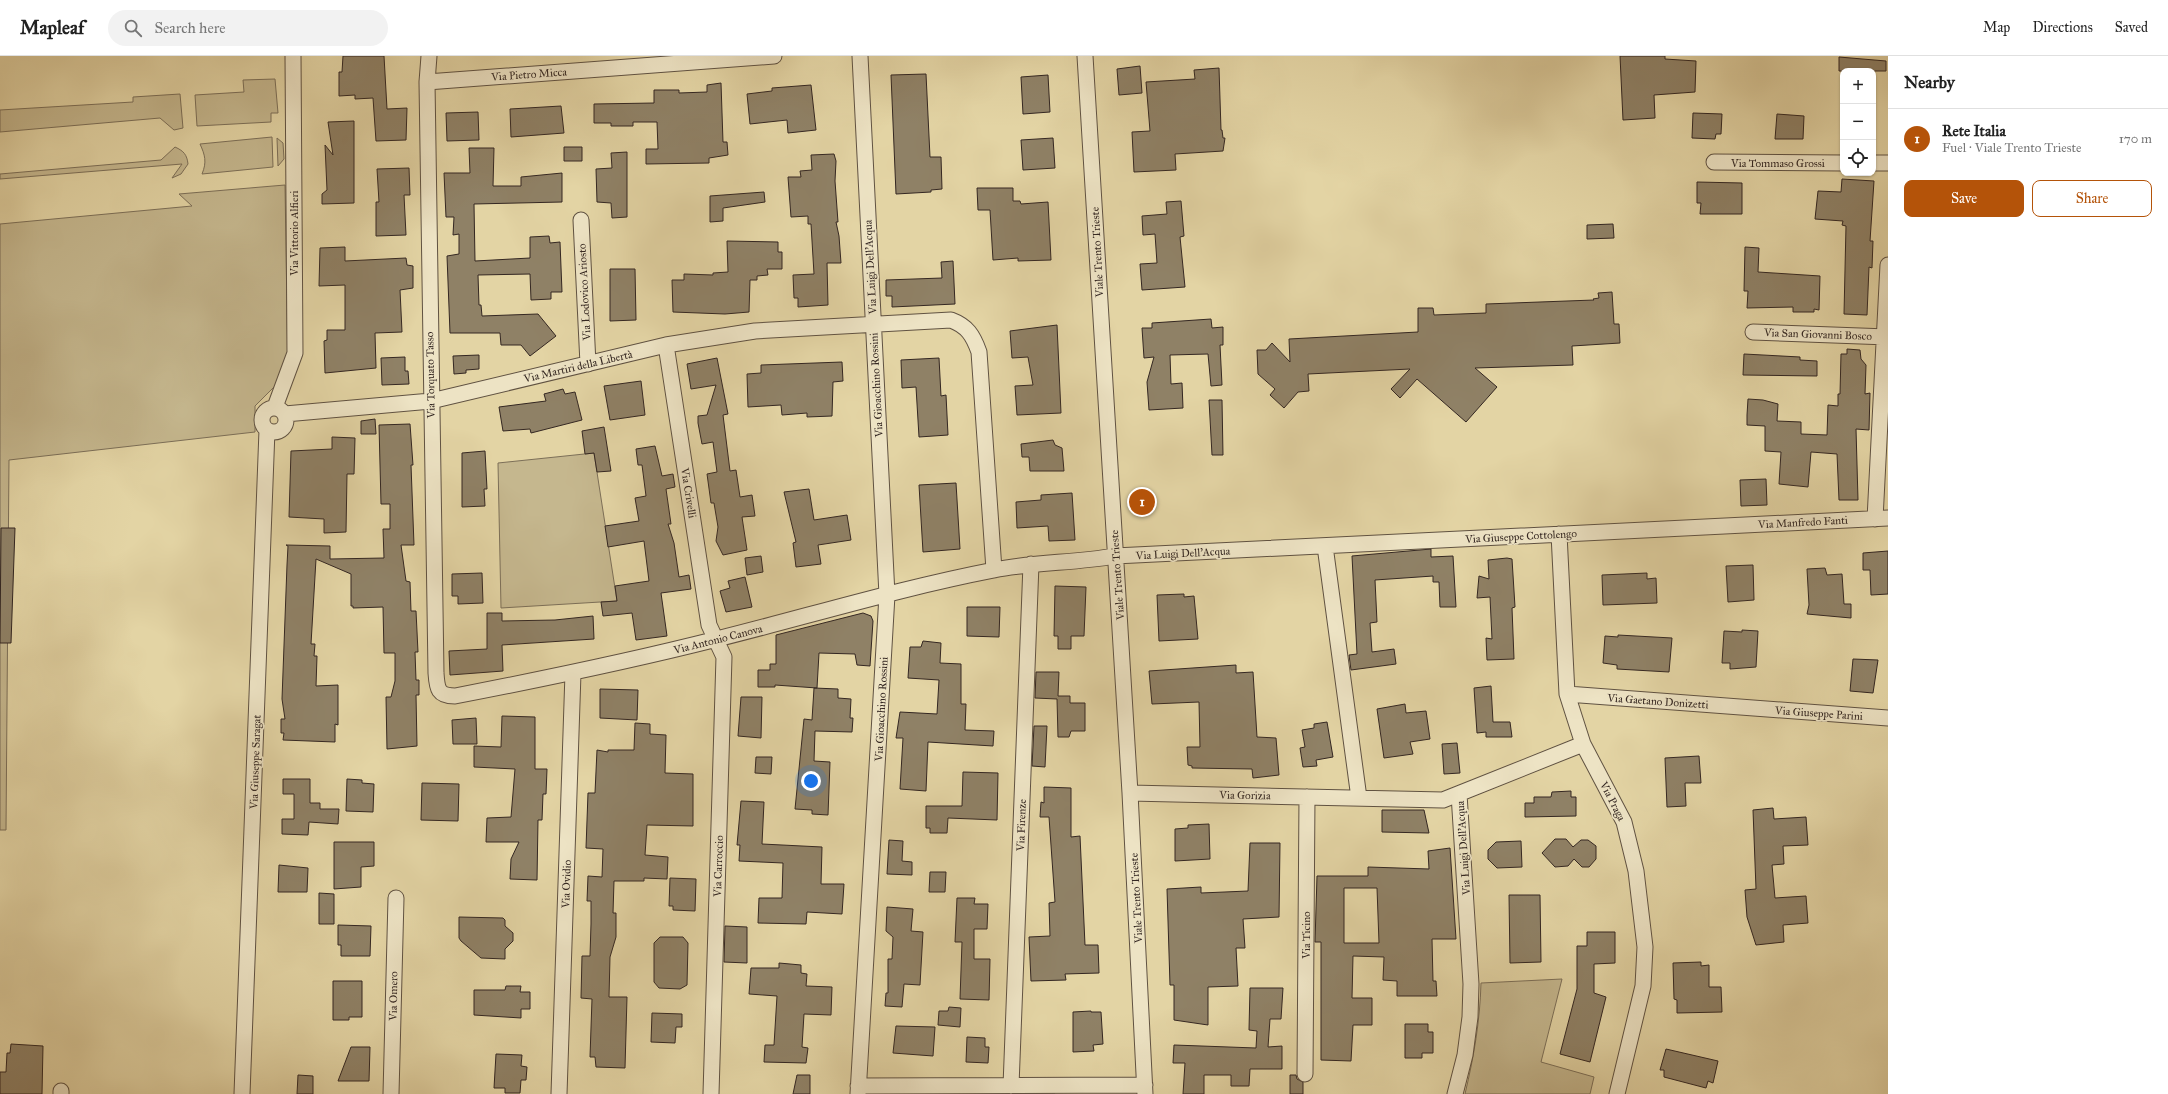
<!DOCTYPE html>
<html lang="en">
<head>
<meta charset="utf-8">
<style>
	body { margin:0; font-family:"IM FELL Great Primer",serif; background:#f2f2f2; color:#222 }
	.controls { position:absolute; right:12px; top:12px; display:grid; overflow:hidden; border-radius:8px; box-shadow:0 1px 3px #0004 }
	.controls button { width:36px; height:36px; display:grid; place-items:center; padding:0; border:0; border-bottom:1px solid #e0e0e0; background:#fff; color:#222; font:20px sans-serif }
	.you { position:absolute; left:811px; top:725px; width:14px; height:14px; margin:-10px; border:3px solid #fff; border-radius:50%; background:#1a73e8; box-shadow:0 0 0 6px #1a73e833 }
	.badge { display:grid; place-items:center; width:26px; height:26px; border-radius:50%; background:#b45309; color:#fff; font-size:13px; font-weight:700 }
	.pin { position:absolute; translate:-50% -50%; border:2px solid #fff; box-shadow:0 1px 4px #0006 }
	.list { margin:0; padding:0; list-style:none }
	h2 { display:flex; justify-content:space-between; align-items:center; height:52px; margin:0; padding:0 16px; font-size:17px }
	h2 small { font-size:13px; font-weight:400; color:#767676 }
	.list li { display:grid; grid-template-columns:26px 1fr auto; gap:12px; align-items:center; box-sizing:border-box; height:60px; padding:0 16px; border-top:1px solid #e0e0e0 }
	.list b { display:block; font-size:15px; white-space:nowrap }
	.list p { margin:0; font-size:13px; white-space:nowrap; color:#767676 }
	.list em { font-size:13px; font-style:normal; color:#767676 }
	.actions { display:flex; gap:8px; padding:12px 16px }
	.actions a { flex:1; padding:9px 0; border:1px solid #b45309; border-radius:8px; text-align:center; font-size:14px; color:#b45309 }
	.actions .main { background:#b45309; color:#fff }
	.icon { flex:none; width:22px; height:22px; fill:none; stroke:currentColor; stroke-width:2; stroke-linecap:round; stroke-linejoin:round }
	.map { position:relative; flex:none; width:1888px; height:1038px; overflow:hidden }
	header { display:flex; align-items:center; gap:24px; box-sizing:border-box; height:56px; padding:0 20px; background:#fff; border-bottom:1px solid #e0e0e0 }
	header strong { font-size:19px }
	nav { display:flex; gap:22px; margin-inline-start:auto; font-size:14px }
	.search { width:280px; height:36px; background:#f2f2f2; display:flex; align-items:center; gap:10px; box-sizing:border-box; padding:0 14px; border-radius:22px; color:#767676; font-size:15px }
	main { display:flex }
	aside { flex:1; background:#fff }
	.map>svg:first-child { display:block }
</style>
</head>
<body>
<header>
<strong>Mapleaf</strong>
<div class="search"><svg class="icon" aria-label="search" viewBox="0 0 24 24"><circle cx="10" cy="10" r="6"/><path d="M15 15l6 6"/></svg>Search here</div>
<nav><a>Map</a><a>Directions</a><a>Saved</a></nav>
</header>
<main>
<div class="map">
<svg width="1888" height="1038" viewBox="0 0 1888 1038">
	<rect width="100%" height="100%" fill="#e3d4a4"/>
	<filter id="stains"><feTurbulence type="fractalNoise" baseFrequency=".005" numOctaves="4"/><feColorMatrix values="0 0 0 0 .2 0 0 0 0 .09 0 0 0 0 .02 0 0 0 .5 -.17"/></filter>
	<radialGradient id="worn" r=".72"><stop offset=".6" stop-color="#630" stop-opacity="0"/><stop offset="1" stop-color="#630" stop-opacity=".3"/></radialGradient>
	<!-- green -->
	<path fill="#c5b78e" stroke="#7c6f58" d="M275,23l3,34h-7v9l-74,4 -2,-31 49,-3 -1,-12z
		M180,38l3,34 -9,2 -14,-12 -160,14v-22l133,-8v-5z
		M272,81l1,30 -71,7c5,-12 3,-19 -2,-30z
		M277,82l6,5 1,16 -6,7z
		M175,91c9,4 12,8 13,17l-7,10 -9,4 10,-14 -182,15v-5l161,-14z
		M285,129l3,188 -33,33v26l-246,28 -3,370h-6v-606l192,-18 -13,-12z
		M594,397l23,148 -116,7 -3,-145z
		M1562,923l-21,83 53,15 -4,17h-125c9,-38 15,-73 16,-111z
		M945,1037h110l-110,1z"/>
	<!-- building -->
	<path fill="#8f8166" stroke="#342722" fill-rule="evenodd" d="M343,0h41l3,53 20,-1 -1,32 -30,1 -3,-43 -18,1v-4l-16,1v-24h3z
		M1620,0h45v3l31,2 -1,31 -41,3 1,23 -32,2z
		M1839,1l47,4v10h-47z
		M1140,10l2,27 -23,2 -2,-26z
		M1219,12l2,62h1l1,8h2l-2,13 -48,3 1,16 -42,2 -2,-40 18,-1 -4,-49 49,-3 -1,-9z
		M926,18l4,83h11l1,32 -11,1v2l-35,2 -5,-119z
		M1048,19l2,37 -27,2 -2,-37z
		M721,27l2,59h4l1,13 -19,3v5l-63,1v-15h12l-1,-27h-24v4h-22v-3h-17v-19l60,-1v-13h25v3l28,-1v-7z
		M811,29l5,45 -28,3 -1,-13 -37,4 -3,-30 25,-3v-3z
		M561,50l3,27 -53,4 -1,-28z
		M478,56l1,28 -32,1 -1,-28z
		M1693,57l29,1 -1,20h-5l-1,5 -23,-1z
		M1777,58l27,2 -1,23h-28z
		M354,65v82l-32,1v-10l5,-4 -2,-45 8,10 -5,-33z
		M1053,82l2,30 -32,2 -2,-30z
		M564,91h18v14h-18z
		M469,92h25l-1,38h28v-9l41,-4v29l-88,2 1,57 55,-3v-21l19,-1 1,7 10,-1 2,50h-11v7l-20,1 -1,-26 -52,1 1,30h2l1,11 56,-2 18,22 -26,20 -9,-11h-20l-1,-12h-50l-3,-77 12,-2v-20l-6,1 1,-18h-8l-2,-44h26z
		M627,96v65l-15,1 -1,-15 -14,-1 -1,-33 16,-1 -1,-15z
		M834,98l2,7 -1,20 3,41h-2l3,14 2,27h-14l1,42 -30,2v-9h-4l-1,-23 21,-1 -3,-50h-3v-8l-17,1 -3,-40h13l-1,-6 12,-1 -1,-15z
		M409,112l1,27h-6l2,40 -30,1v-34h3l-2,-33z
		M1842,123l32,2 -4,60h3l-1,27 -3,-1 -2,48 -23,-1 2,-88 -4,-1 1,-4 -28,-2 3,-28 23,1z
		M1697,126l45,1v31h-42l1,-11h-4z
		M977,132h36v13h7l1,3 27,-2 3,58 -33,1v-3l-25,2 -3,-50h-12z
		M764,136l1,10 -42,6v13l-13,1v-26z
		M1181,145l3,35 -4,1 5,50 -43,3 -2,-26 17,-1 -2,-29 -12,1 -1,-19 25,-2 -1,-12z
		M1613,168l1,14 -27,1v-14z
		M727,185l51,1v10h4v17h-15l1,6 -11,1v4h-7l-1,32 -24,2 -52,-2 -1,-32h12v-6l29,1v-2l15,-1z
		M345,191v14l61,-3 1,7 6,1v22l-13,2 2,42 -27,1 1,35 -51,5 -1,-32 3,-1v-10h18v-45l-26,1 1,-38z
		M1745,191l14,1 -1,24 62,4 -1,34 -5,-1v3h-21v-5l-46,1 1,-17h-4z
		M953,205l2,43 -63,3v-11h-6v-16l56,-2 -1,-16z
		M610,213h25l1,51 -26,1z
		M1612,236l2,32h5l1,19 -48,3 1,19 -98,3 22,19 -31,35 -49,-43 -17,19 -9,-9 19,-20 -102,5 1,17 -11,1 -14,16 -14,-13 5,-6 -17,-15 -1,-24h9l6,-7 18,19 -1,-23 129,-7v-24h15l1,7 52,-2v-9l108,-4 -1,-1 6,-1 -1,-5z
		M1211,263l1,9 11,-1v18h-3l2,40 -11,1 -3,-32 -38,1 1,29 11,-1 1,25 -34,2 -2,-28 7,-25 -10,1 -2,-30h10v-5z
		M1057,269l4,88 -44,2 -2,-29 18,-1 -5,-28 -16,1 -2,-27z
		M1847,293l13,1 1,9 5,6 -1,29 5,-1 -1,37 -13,-1 2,71h-19l-2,-46 -26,-2 -3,35 -29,-3 2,-32 -16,-1v-25l-18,-1v-10l1,-16 15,1 15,4 -1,17 24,1v12l26,1 1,-30 10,1v-12h2l1,-40h6z
		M1744,298l56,3v3l17,1v15l-74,-1z
		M479,299v14l-13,1v3l-12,1 -1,-18z
		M405,301v14h3l1,13 -27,1 -1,-27z
		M717,302l11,56 -5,1 7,56 6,-1 4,27 12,-2 3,21 -13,1 5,33 -24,5 -7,-14 2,-14 -4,-24h-3l-4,-29 10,-2 -4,-30 -11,2 -4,-21v-7l9,-1 9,-30 -25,4 -4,-25z
		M939,302l2,38 5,-1 2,40 -29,2 -3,-50 -14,1 -1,-28z
		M842,306l1,19 -10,1 -1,34 -25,1v-4l-25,2 -1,-10 -33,2 -1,-33 14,-1v-8z
		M641,325l4,34 -35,5 -6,-34z
		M563,333l2,5 10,-2 7,28 -51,13 -1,-4 -27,2 -4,-24 47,-6 -2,-7z
		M1209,344h13l1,55h-11z
		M375,363l1,15h-15v-13z
		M410,368l3,41h-2l3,80h-13l5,36 4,1 1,29h5l2,41h-3l1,28h3v15h-3l1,51 -30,3 -1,-52h5l4,-16v-28h-11l-1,-46 -30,1v-2h-2v-32l-35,-15 -5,85h4l-1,12h3l-1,30 22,-1v40l-3,-1v18l-52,-2 1,-7h-3v-14h4l-3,-20 5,-134 1,-19 -2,-1 44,1v13l54,-1 -1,-29h7v-25h-9l-2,-79z
		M604,371l7,44 -14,1 -3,-19 -9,1 -3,-23z
		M332,381l23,1 -1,36h-7l-1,58 -22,1v-14l-35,-2 2,-66 41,-2z
		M1053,384l2,5 7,3 2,23h-34l-1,-14h-7l-1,-13z
		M655,390l7,30 11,-2 2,13 -9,2 5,35h-3l6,19 5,34 10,-2 2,14 -30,4 6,43 -31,4 -4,-27 -29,3 -2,-14 16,-1 -2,-15 34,-5 -5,-40 -36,6 -3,-21 34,-5 -4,-23 11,-2 -4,-31h-4l-2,-16z
		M485,395l2,38h-3l1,17 -23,1v-54z
		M1766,423l1,26 -26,1 -1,-26z
		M956,427l4,66 -37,3 -4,-67z
		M809,433l5,31 33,-5 4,25 -33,5 3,19 -25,3 -3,-24 3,-1 -12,-50z
		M1072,437l3,47 -26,1 -1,-15 -31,2 -1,-26 25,-2v-5z
		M1,472h14l-4,115h-11z
		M1431,493v8l22,-1 3,51h-16l-1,-25h-6v-6l-58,4 2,42 -7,1 2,29 22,-3 2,15 -45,6 -2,-15 8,-1 -5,-98z
		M1888,495v43l-17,1 -1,-25h-7v-17z
		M761,500l2,16 -16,3 -2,-17z
		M1507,502l5,1 3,48 -3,1 2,51 -27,1 -1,-22 6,1 -2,-42 -13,1 2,-22 10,3 -1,-19z
		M1753,509l1,35 -26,2 -2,-36z
		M1825,512l2,7 15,-1 2,30h7v14l-44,-4 2,-9 -2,-36z
		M482,517l1,30 -25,1v-8h-6v-22z
		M1647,517v6l9,-1 1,25 -54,2 -1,-30z
		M745,521l7,30 -26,5 -6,-21 10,-3 -2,-7z
		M1055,530l31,1 -2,49h-13v13h-13v-13h-4z
		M1184,538v3l10,-1 4,43 -39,2 -2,-46z
		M967,551h33l-1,30 -32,-1z
		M487,557h15v8l53,-1 38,-4 1,23 -92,6 1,26 -53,4 -1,-24 38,-2z
		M863,557l8,3 2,5 -3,45 -13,-1 -2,-11 -36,-1 -2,35 -42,-3v2h-17v-17h12v-6h6v-29z
		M1742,574l16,1 -2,36 -26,2v-6h-8l2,-32 18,1z
		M1618,579l54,3 -3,34 -52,-3v-4l-14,-2 2,-27 13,1z
		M923,585l18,2 -1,20 21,1v40h5l-1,26 29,1 -1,15 -65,-4 -2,49 -26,-2 3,-51h-7l4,-26 37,2 2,-34 -31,-2 2,-31h11z
		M1853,603l25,1 -5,33 -23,-2z
		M1236,609v8l17,-1 4,65 19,1 3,37 -26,3 -1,-9 -60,-1v-2l-4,-1 -1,-18h13l-1,-45 -47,2 -3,-33z
		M1036,616h23l-1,24h12v7h15v28h-14l-2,6h-11l-1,-38 -22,-1z
		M1491,630l2,36h17l2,15h-26v-5l-9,1 -3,-45z
		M814,632l24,1v9l13,1 -1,19h3l-1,14 -37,-1 -1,30 16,1 -2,53 -16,-1v-4l-17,-1 9,-90 8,1z
		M600,633l38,1 -1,30 -37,-2z
		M741,641h21l-1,41 -23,-2z
		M1405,648l1,9 20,-2 4,28 -20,3 3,12 -29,4 -7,-49z
		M502,660l33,1v52h12l-1,25h-3l-1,26h-4l-1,60 -27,-1 1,-20 8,-17h-33l1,-24 24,-1 4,-48 -41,-2v-21l27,1z
		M476,662l1,26h-24l-1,-24z
		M1327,666l6,35 -17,3 1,6 -14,1 -3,-19 5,-1 -3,-17 12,-2v-4z
		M635,667l15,1v10l16,1 -1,38 28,1v52l-46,-1 -2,30 23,2 -1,22 -23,-1v3h-30l-1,32h3v24l-6,20 -1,40h18l-2,71 -29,-1 -1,-10h-5l2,-58 -11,-1 1,-42h8l1,-32v-23h-4l1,-25 14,1 1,-28 -17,-1 2,-55h7l2,-43 11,2v-2h26z
		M1034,670h13l-2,41 -13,-1z
		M1457,687l3,30 -16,1 -2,-30z
		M1699,700l2,27h-16l1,23 -19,1 -2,-49z
		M756,701h16l-1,17 -16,-1z
		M963,716l35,1 -1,47 -49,-2 -1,15h-17v-5h-4v-22h36z
		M283,723h27v24h10v6h19l-1,15 -29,-2 -1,13 -26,-1v-15h12v-25h-11z
		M347,723l15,1v3l12,1 -1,28 -27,-1z
		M422,727l37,1 -1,37 -37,-1z
		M1044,731l27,1v49l9,-1 5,109h13l1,28 -34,1 1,6 -35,1 -2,-44 21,-1 -1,-33 6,-1 -6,-85h-9l1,-15 3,1z
		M1571,735v6h5v19l-51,1v-14h9v-6h17l1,-5z
		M741,745l23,1 -2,42 60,3 -1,37h23l-2,30 -35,-2 -1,12 -48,-1 1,-25h23l1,-35 -44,-2 1,-16h-3z
		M1773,752l1,11 32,-2 2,28 -25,1 1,18 -12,1 3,33 31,-2 2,27 -25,2 1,17 -28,3 -9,-28 -2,-27 11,-1 -3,-79z
		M1382,754h42l5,23 -47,-1z
		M1209,768l1,35 -35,2v-32l13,-1v-3z
		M1555,783h11l7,8 8,-7h7l8,6v13l-7,8h-7l-8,-8 -6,7 -13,1 -13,-14z
		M889,784l14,1 -1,20 10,1v13l-25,-1z
		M1521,785l1,26 -25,1 -9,-9v-9l8,-8z
		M334,786h40v24l-13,1v20l-27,2z
		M1250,787h30l-1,74 -36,2 2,29h-9l2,38 -30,1v38l-34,-5v-35h-4l-3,-96 34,-2v6l47,-2z
		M1450,792l6,91h-24l1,42h3l1,15h-40v-15l-14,-1 1,-23 -31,-1 -1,42h20v27h-19l-2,36 -30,-1v-118h-6l2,-66h51v-9l61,2 -1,-18zM1344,832h33l2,55h-35z
		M279,809l29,3 -1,24h-29z
		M930,816h16l-1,20h-16z
		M670,822l26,1 -1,32 -22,-1v-4h-4z
		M319,837l15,1v30h-15z
		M1509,839h31l1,67 -31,1z
		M957,842h18l-1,6h14l-1,25h-13v30h16l-1,41 -29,-1 2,-57h-7z
		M887,851l26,2 -2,22 12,1 -3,53 -16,-1 -2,23 -17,-1 1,-13h2v-34h4l1,-22 -7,-6z
		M459,861l44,1 2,2v6l8,7v8l-8,8v10l-24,-1 -20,-17 -2,-3z
		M338,869l33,1 -1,30h-29v-11h-3z
		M725,870l22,1v36l-23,-1z
		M1587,876h28v31l-21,1v29l12,4 -16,65 -30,-8 17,-65v-43h10z
		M660,881h23l5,6 -1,42 -7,4 -21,-1 -5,-6v-39z
		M1701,906v4l8,-1v22h12l1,25 -45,1v-13l-3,-1 -1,-36z
		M779,907l22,2v8l6,1 -1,12 26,1 -1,28 -27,-1 -2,33 6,1 -2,15 -42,-1 1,-17h9l3,-49 -28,-2 2,-26h28z
		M333,925h29v36h-13v3h-16z
		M506,930h15l-1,6h10v17h-9v9l-47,-3v-25h31z
		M1250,932h33l-2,31h-11l-2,28 14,-1v23h-32l-1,17h-18v-11h-27v19h-21l2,-31h-12l1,-18 82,3 1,-17 -8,-1z
		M949,951l12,1 -1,19 -22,-2 1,-14h9z
		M1091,955v1h10l2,32 -10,1 1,6 -21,1v-40z
		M652,957l30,1v13h-6l-1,16 -24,-1z
		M1405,968h23v8h5v21h-11v5h-17z
		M896,970l39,1 -2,29 -40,-3z
		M967,981l18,1v9h4l-1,16 -22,-1z
		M11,988l32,2 -1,48h-42v-22h6l1,-19h3z
		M351,991h19l-1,34h-31z
		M1666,993l52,12 -5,22 -5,-2 -2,7 -42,-11v-7h-4z
		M496,998l26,1 -1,11 6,1 -1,13h-5l-1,13h-15v-5h-11z
		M298,1019l15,1v18h-16z
		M797,1019h13v19h-17z
		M1290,1019h6l1,4 6,3v12h-13z"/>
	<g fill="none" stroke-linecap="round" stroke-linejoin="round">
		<defs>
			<path id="minor" d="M429,0l-2,26 9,591c1,16 2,23 19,23 88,-17 175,-35 262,-57 92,-23 184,-51 277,-69 40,-8 81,-7 121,-14l773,-38
				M1085,0l45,737 15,301
				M427,26l347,-26
				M1714,106l129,1
				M1873,107h15
				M581,164l7,144
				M1753,276l135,5
				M666,289l43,280 15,32 -13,437
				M275,351l20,-54 -2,-297
				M262 364a12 12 0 1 1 24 0a12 12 0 1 1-24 0Z
				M285,358l146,-13 235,-56 89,-14 196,-11c16,6 22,15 28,32l15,218
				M1875,463l13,-254
				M1559,478l8,160 16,50 41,78 12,49 9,76 -2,39 -26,108
				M1325,490l34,252
				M1567,638l321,24
				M1130,737l313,7 140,-56
				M1305,1018l2,-277
				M858,1030l287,-1
				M1011,1030l20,-522
				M61,1035v3
				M242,1038l25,-664
				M391,1038l5,-196
				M559,1038l14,-421
				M858,1038l29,-499 -27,-539
				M1455,1038l10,-39 5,-38 1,-33 -12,-190"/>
		</defs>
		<!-- minor casing -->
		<use href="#minor" stroke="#605242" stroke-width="17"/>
		<!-- minor -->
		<use href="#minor" stroke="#ede3c4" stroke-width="15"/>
	</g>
	<g text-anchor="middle" stroke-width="3.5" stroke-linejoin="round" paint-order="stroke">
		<!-- street labels -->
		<g font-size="11" fill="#342722" stroke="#ede3c4">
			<text transform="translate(529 18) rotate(-4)" y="4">Via Pietro Micca</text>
			<text x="1778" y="111">Via Tommaso Grossi</text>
			<text transform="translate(294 177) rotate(-90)" y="4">Via Vittorio Alfieri</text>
			<text transform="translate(1097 196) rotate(-93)" y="4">Viale Trento Trieste</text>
			<text transform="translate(870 211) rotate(-93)" y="4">Via Luigi Dell'Acqua</text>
			<text transform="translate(584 236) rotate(-93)" y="4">Via Lodovico Ariosto</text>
			<text transform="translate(1818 278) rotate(2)" y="4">Via San Giovanni Bosco</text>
			<text transform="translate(578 310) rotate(-13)" y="4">Via Martiri della Libertà</text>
			<text transform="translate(430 319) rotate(-91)" y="4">Via Torquato Tasso</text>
			<text transform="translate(876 329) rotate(-93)" y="4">Via Gioacchino Rossini</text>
			<text transform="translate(689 437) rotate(81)" y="4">Via Crivelli</text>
			<text transform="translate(1803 466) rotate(-3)" y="4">Via Manfredo Fanti</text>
			<text transform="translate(1521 480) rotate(-3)" y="4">Via Giuseppe Cottolengo</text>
			<text transform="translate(1183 497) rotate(-3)" y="4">Via Luigi Dell'Acqua</text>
			<text transform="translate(1117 519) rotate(-94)" y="4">Viale Trento Trieste</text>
			<text transform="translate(718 583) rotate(-14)" y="4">Via Antonio Canova</text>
			<text transform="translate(1658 645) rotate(4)" y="4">Via Gaetano Donizetti</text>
			<text transform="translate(881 653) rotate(-87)" y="4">Via Gioacchino Rossini</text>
			<text transform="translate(1819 657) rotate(4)" y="4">Via Giuseppe Parini</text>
			<text transform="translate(255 706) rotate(-88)" y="4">Via Giuseppe Saragat</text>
			<text transform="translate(1245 739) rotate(1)" y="4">Via Gorizia</text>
			<text transform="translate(1613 745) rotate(63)" y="4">Via Praga</text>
			<text transform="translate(1021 769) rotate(-88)" y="4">Via Firenze</text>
			<text transform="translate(1463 792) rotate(-94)" y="4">Via Luigi Dell'Acqua</text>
			<text transform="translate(718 810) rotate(-88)" y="4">Via Carroccio</text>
			<text transform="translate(566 828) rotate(-88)" y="4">Via Ovidio</text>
			<text transform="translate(1136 842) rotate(-93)" y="4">Viale Trento Trieste</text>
			<text transform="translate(1306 879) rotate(-90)" y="4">Via Ticino</text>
			<text transform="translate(393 940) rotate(-89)" y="4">Via Omero</text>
		</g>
	</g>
	<rect width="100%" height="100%" filter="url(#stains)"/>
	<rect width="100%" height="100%" fill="url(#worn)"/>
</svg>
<div class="controls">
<button>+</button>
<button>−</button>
<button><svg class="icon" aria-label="locate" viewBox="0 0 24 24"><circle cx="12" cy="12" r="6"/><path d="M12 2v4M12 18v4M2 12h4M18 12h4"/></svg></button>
</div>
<div class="you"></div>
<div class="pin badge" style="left:1142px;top:446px">1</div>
</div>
<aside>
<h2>Nearby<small></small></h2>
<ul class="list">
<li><span class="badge">1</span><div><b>Rete Italia</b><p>Fuel · Viale Trento Trieste</p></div><em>170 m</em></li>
</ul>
<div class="actions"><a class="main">Save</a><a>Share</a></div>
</aside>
</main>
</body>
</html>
